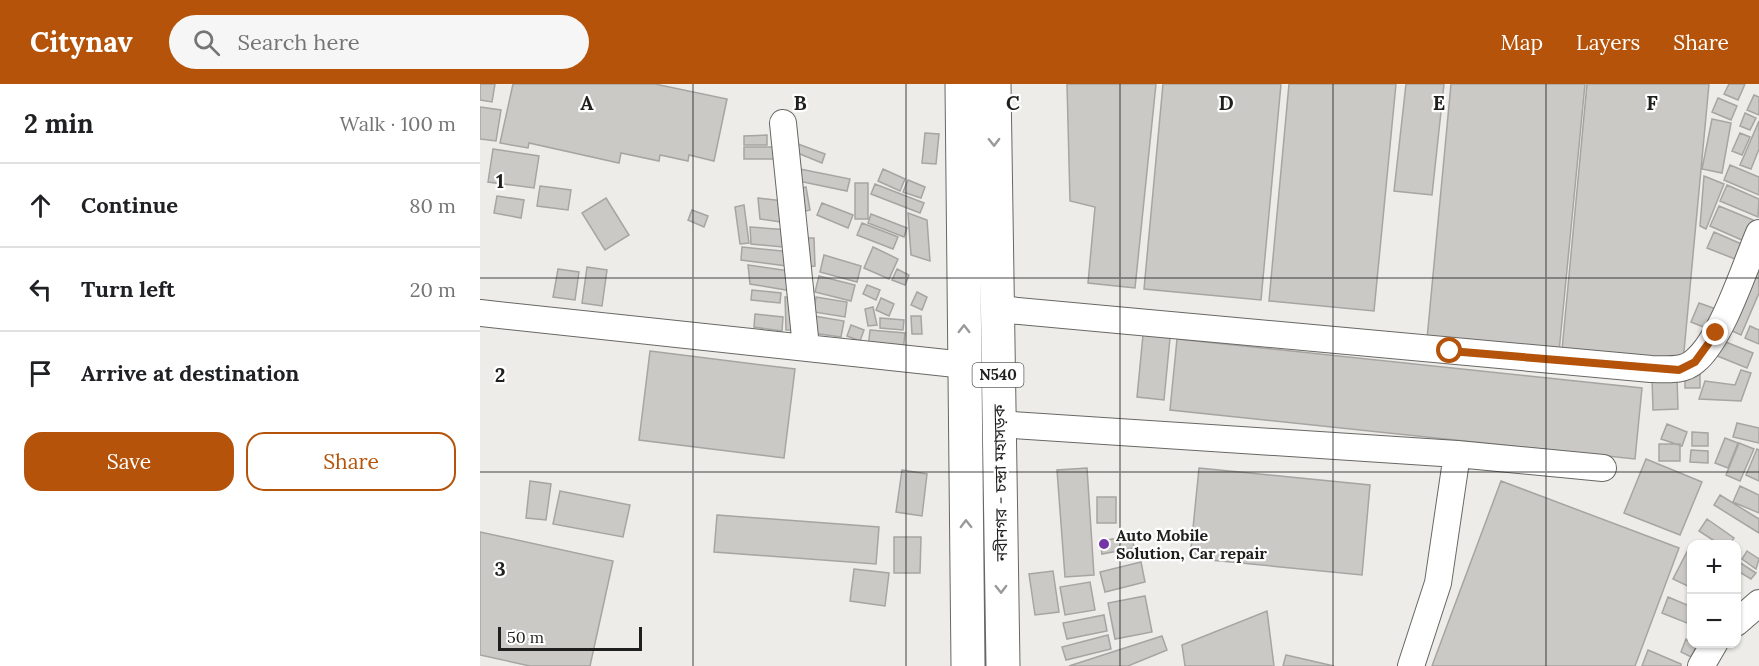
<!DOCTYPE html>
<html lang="en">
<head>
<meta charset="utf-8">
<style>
	body { margin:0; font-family:Lora,"Noto Sans Bengali",serif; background:#f6f6f6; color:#202124 }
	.controls { position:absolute; right:18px; bottom:18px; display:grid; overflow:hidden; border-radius:12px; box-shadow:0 2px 4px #0004 }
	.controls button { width:54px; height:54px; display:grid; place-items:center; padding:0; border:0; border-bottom:2px solid #e0e0e0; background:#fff; color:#202124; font:30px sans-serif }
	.scale { position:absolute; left:18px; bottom:15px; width:144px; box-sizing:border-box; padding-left:6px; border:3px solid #1f1f1e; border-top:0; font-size:16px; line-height:21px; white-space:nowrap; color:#1f1f1e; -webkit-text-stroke:4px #fff; paint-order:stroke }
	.stop { position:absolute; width:18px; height:18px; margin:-14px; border:4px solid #b45309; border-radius:50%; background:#fff }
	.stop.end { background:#b45309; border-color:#fff; box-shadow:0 2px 6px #0008 }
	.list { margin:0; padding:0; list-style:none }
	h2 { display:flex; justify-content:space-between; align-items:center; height:78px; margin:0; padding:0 24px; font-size:26px }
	h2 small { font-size:20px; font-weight:400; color:#757577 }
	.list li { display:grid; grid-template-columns:39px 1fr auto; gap:18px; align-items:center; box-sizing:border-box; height:84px; padding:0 24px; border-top:2px solid #e0e0e0 }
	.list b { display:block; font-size:22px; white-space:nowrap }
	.list em { font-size:20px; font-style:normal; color:#757577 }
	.actions { display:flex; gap:12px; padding:18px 24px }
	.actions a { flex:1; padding:14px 0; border:2px solid #b45309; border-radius:18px; text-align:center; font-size:21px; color:#b45309 }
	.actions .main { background:#b45309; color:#fff }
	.icon { flex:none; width:33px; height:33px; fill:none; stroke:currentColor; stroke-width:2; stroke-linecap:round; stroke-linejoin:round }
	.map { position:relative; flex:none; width:1279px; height:582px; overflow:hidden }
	header { display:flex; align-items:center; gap:36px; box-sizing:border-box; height:84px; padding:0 30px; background:#b45309; color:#fff }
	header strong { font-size:28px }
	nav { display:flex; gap:33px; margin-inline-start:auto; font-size:21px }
	.search { width:420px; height:54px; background:#f6f6f6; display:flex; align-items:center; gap:15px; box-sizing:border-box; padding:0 21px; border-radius:33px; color:#757577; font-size:22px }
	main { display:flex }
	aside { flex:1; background:#fff }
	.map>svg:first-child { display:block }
</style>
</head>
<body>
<header>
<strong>Citynav</strong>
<div class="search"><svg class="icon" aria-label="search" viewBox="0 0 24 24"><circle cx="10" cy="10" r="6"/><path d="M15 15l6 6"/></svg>Search here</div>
<nav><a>Map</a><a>Layers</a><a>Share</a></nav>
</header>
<main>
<aside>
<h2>2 min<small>Walk · 100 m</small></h2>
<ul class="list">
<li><svg class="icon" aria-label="ahead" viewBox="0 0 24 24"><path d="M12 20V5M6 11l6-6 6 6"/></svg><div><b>Continue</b></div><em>80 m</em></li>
<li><svg class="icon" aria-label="left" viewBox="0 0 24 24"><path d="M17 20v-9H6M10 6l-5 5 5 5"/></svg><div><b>Turn left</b></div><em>20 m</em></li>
<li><svg class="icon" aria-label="arrive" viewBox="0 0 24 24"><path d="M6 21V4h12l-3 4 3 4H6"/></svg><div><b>Arrive at destination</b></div></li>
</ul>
<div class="actions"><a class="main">Save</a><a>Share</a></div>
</aside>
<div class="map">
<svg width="1279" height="582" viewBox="0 0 1279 582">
	<rect width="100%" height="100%" fill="#edece9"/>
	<!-- building -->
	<path fill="#cac9c5" stroke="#a6a5a2" stroke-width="1.5" d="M0,0h15l-3,18 -12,-2z
		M33,0h142l72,15 -13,62 -25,-6 -1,6 -28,-6 -1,6 -38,-8 -2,10 -90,-20 -1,5 -28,-5z
		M587,0h89l-21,204 -47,-5 7,-76 -25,-6z
		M683,0h118l-20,216 -117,-11z
		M809,0h107l-22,227 -105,-10z
		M926,0h38l-12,111 -38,-4z
		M971,0h134l-26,268 -132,-13z
		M1107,0h122l-26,278 -121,-12z
		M1249,0h16l-7,16 -14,-6z
		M1274,11l5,2v18l-12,-5z
		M1238,14l19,8 -6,14 -19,-8z
		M0,23l21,3 -5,31 -16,-2z
		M1265,29l11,5 -6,12 -10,-4z
		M1232,35l19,4 -9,50 -20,-4z
		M1279,37v28l-8,20 -11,-4z
		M445,49l14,1 -3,30 -14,-1z
		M1260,49l10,4 -8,18 -10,-4z
		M287,51v10h-23v-9z
		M318,60l27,10 -3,9 -27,-11z
		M264,63h31v12h-31z
		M13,65l46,7 -5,32 -46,-6z
		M1250,81l29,12v18l-35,-15z
		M320,85l50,10 -3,12 -49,-10z
		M403,85l22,10 -5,12 -22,-10z
		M1224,92l20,8 -18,45 -6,-3z
		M428,96l17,7 -4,11 -18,-6z
		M375,99h13v36h-13z
		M395,100l49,19 -4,10 -49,-19z
		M1247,101l32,14 -1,18 -38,-16z
		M60,102l31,4 -3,20 -31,-4z
		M326,103l4,23 -9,2 -4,-23z
		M17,112l27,4 -3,18 -27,-5z
		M126,114l23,37 -24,15 -23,-37z
		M278,114l26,3 4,22 -28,-4z
		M342,119l31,12 -5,13 -31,-13z
		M264,121l5,38 -9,1 -5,-37z
		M1239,122l34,14 -9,21 -34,-15z
		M212,126l16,6 -4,11 -16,-7z
		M428,129l19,7 3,41 -19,-6z
		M391,130l36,14 -3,9 -36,-14z
		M382,139l36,14 -5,12 -36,-14z
		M270,143l40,3 3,18 -42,-4z
		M1234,148l32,14 -6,15 -33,-13z
		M325,154h9l1,28 -8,1z
		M262,163l50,5 3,15 -54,-7z
		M393,163l25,12 -9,20 -25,-11z
		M344,171l37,11 -4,16 -37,-10z
		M268,181l48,7 2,20 -48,-8z
		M1279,181v28l-18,42 -18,-8z
		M107,183l20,3 -5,36 -20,-3z
		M78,185l21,3 -4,28 -22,-3z
		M417,185l12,6 -4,10 -13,-5z
		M339,192l36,9 -4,16 -36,-9z
		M387,201l13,5 -4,10 -13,-6z
		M272,206l29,3 -1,10 -29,-3z
		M437,208l10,5 -5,13 -11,-5z
		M305,213h12l1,33h-12z
		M336,213l31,5 -2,15 -31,-5z
		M401,214l13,6 -5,12 -13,-6z
		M1219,219l20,7 -8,20 -20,-8z
		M393,223l4,18 -9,1 -3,-17z
		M275,230l28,3 -1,14 -28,-4z
		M334,232l30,5 -3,16 -29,-4z
		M431,232h10l1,18h-10z
		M400,234l24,2 -1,10 -23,-2z
		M371,241l13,5 -4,11 -13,-5z
		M1270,242l9,4v14l-14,-6z
		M390,246l35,3 -2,19 -35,-3z
		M663,251l27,3 -6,62 -27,-3z
		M1236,254l37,15 -6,15 -37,-15z
		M697,255l465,49 -7,71 -465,-49z
		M170,267l145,18 -11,89 -145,-18z
		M1261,286l10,3 -10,28 -42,-2 6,-18 30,4z
		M1205,287l15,1v16h-15z
		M1172,294h25l1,31 -25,1z
		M1257,339l22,5v15l-26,-6z
		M1187,340l20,8 -5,14 -21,-7z
		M1212,348l16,1v13h-16z
		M1245,354l13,5 -10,25 -13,-5z
		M1259,359l15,6 -14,32 -14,-6z
		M1179,360h21v17h-21z
		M1277,365l2,1v31l-13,-6z
		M1211,366l17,1v12l-18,-1z
		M1166,375l56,23 -22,53 -56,-22z
		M607,384l7,107 -29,2 -8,-107z
		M719,384l171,17 -8,90 -172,-17z
		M422,386l25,4 -5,42 -26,-4z
		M50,397l21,3 -5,36 -20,-2z
		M1021,397l178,67 -44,118h-203z
		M1260,402l19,9v18l-26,-11z
		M80,407l70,14 -7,32 -70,-13z
		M1240,411l39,24v14l-45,-28z
		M617,413h19v26h-19z
		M237,431l162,12 -3,37 -162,-12z
		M1227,435l27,19 -4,6h-11l-20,-13z
		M0,448l133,29 -23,105h-60l-50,-11z
		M652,452l2,12 -32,6 -2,-13z
		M414,453h27l-1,36h-26z
		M1209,464l3,1v39l-19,-9z
		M1267,467l12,8 -3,10 -14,-10z
		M661,478l4,20 -40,10 -5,-20z
		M1259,478l17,11 -5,6 -15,-9z
		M374,485l35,4 -4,33 -35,-5z
		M573,487l6,41 -24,3 -6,-41z
		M610,498l5,28 -30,5 -5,-28z
		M665,512l7,36 -37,7 -7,-36z
		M1188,513l24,10v18l-30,-12z
		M787,527l7,55h-89l-3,-21z
		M624,531l3,16 -40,8 -4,-16z
		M628,551l3,14 -45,11 -4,-13z
		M682,552l5,14 -39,16h-59z
		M1206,555l6,5h5l-6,13 -10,-5z
		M1168,566l33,14v2h-39z
		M806,571l48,11h-51z"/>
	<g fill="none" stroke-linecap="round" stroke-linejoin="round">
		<defs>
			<path id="minor" d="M303,39l23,224
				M517,225l654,60c15,0 32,3 44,-8 27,-22 50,-95 64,-128
				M0,229l485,52
				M518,340l459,30 146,14
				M1256,539l23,-20
				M931,582l27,-83 19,-129
				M1221,582l13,-22"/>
			<path id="highway" d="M482,0l6,582
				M514,0l9,582"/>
		</defs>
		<!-- minor casing -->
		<use href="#minor" stroke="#686764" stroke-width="28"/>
		<!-- highway casing -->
		<use href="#highway" stroke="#686764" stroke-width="35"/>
		<!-- minor -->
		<use href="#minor" stroke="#fff" stroke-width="26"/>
		<!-- highway -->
		<use href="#highway" stroke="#fff" stroke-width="33"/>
	</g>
	<!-- one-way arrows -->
	<defs><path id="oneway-chevron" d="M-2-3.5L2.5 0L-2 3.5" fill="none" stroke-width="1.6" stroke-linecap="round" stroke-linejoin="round" transform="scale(1.5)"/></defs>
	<g stroke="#9a9a9a">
		<use href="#oneway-chevron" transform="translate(514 58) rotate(89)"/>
		<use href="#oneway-chevron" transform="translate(484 245) rotate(-90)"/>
		<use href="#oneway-chevron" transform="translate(486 440) rotate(-91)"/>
		<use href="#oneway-chevron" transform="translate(521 505) rotate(89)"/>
	</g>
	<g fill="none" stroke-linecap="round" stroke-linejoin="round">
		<!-- route -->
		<path stroke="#b45309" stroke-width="8" d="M970,267l229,19 16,-8 21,-29"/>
	</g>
	<!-- grid -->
	<path fill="none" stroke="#1f1f1e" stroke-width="1.5" stroke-opacity="0.55" d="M213,0v582M426,0v582M640,0v582M853,0v582M1066,0v582M0,194h1279M0,388h1279"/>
	<!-- markers -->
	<circle fill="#7534a8" stroke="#fff" stroke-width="2" cx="624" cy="460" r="6"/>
	<g text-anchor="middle" stroke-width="4.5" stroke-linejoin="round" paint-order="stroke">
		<!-- shield labels -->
		<rect fill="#fff" stroke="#626262" stroke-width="1.5" x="492.5" y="279" width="51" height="24" rx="4.5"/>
		<g font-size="15" font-weight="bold" fill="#1f1f1e">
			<text x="518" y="296">N540</text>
		</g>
		<!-- street labels -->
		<g font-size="16" fill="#1f1f1e" stroke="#fff">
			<text transform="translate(520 399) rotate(-91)" y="6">নবীনগর - চন্দ্রা মহাসড়ক</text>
		</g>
		<!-- poi labels -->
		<g font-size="16" font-weight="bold" fill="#1f1f1e" stroke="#fff" text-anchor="start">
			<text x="636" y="457">Auto Mobile<tspan x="636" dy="18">Solution, Car repair</tspan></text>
		</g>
	</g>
	<g font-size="20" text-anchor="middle" font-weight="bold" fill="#1f1f1e" stroke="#fff" stroke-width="4.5" stroke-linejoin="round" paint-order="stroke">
		<text x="107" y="26">A</text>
		<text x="320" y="26">B</text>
		<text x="533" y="26">C</text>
		<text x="746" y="26">D</text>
		<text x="959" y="26">E</text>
		<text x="1172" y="26">F</text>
		<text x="20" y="104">1</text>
		<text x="20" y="298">2</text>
		<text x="20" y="492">3</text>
	</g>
</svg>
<div class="controls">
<button>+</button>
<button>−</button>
</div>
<div class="scale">50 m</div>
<div class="stop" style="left:970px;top:267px"></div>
<div class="stop end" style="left:1236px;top:249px"></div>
</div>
</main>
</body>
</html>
